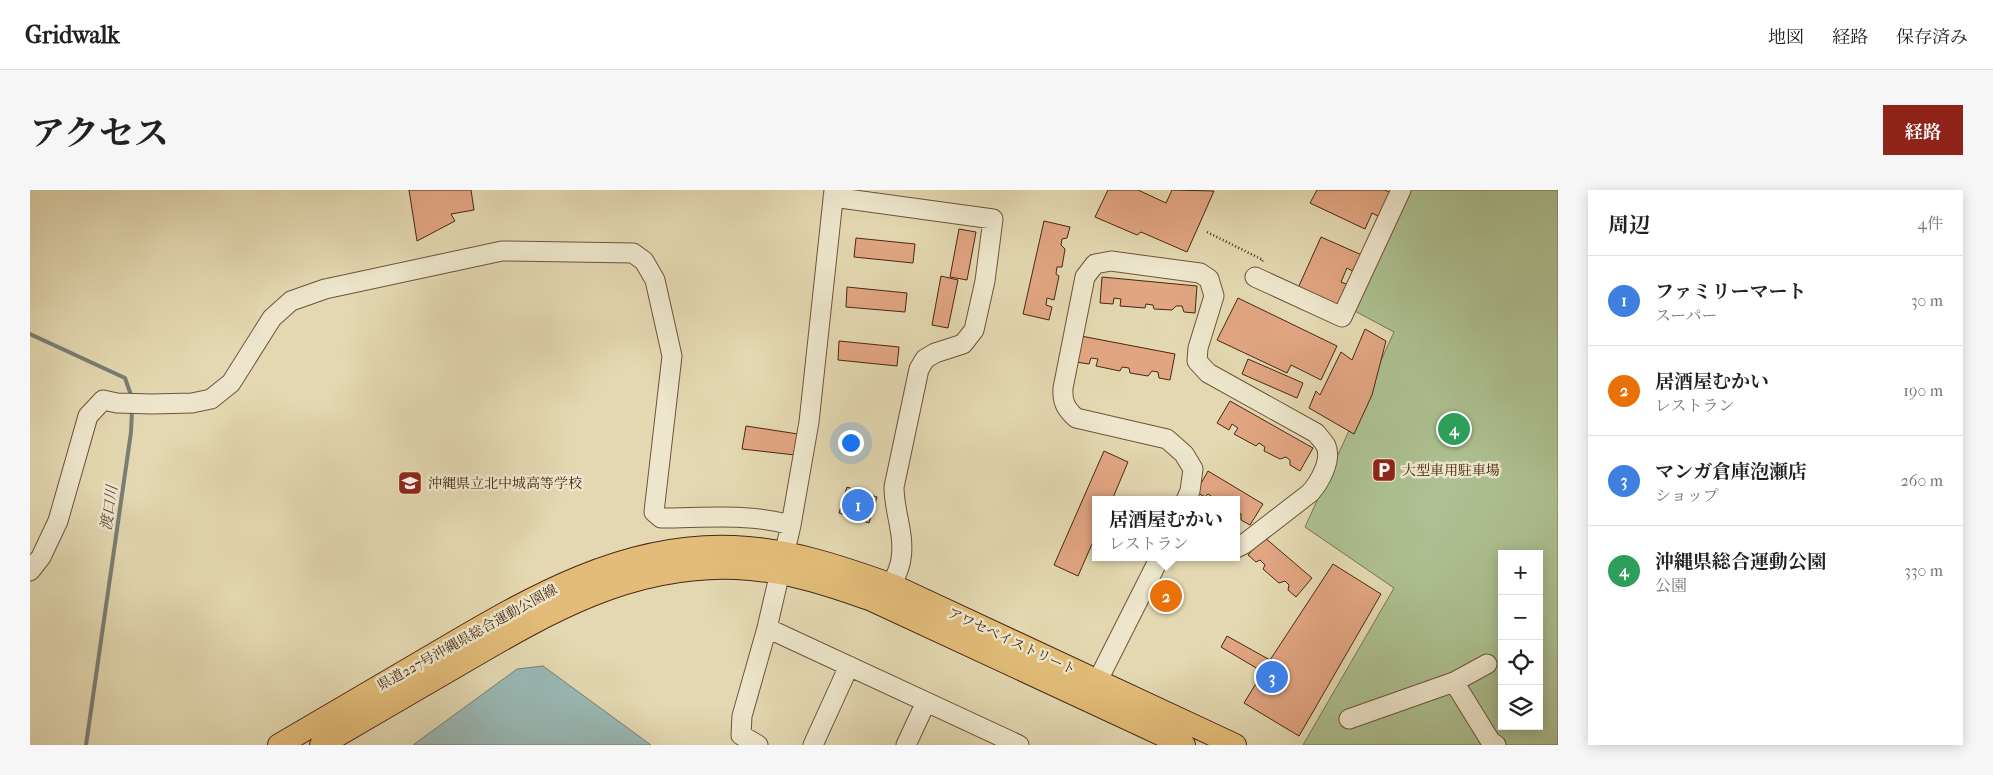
<!DOCTYPE html>
<html lang="ja">
<head>
<meta charset="utf-8">
<style>
	body { margin:0; font-family:"IM FELL French Canon","Noto Serif JP",serif; background:#f6f6f6; color:#222 }
	.controls { position:absolute; right:15px; bottom:15px; display:grid; overflow:hidden; border-radius:0px; box-shadow:0 2px 12px #0003 }
	.controls button { width:45px; height:45px; display:grid; place-items:center; padding:0; border:0; border-bottom:1px solid #e0e0e0; background:#fff; color:#222; font:25px sans-serif }
	.you { position:absolute; left:820px; top:252px; width:18px; height:18px; margin:-12px; border:4px solid #fff; border-radius:50%; background:#1a73e8; box-shadow:0 0 0 8px #1a73e833 }
	.badge { display:grid; place-items:center; width:32px; height:32px; border-radius:50%; background:#8f2418; color:#fff; font-size:16px; font-weight:700 }
	.pin { position:absolute; translate:-50% -50%; border:2px solid #fff; box-shadow:0 1px 5px #0006 }
	.popup { position:absolute; left:1062px; top:306px; width:148px; height:65px; box-sizing:border-box; display:grid; place-content:center; border-radius:0px; background:#fff; filter:drop-shadow(0 1px 4px #0005); font-size:16px; white-space:nowrap; color:#767676 }
	.popup b { font-size:19px; color:#222 }
	.popup::after { content:''; position:absolute; left:50%; top:100%; margin-left:-10px; border:10px solid transparent; border-top-color:#fff }
	.list { margin:0; padding:0; list-style:none }
	h2 { display:flex; justify-content:space-between; align-items:center; height:65px; margin:0; padding:0 20px; font-size:21px }
	h2 small { font-size:16px; font-weight:400; color:#767676 }
	.list li { display:grid; grid-template-columns:32px 1fr auto; gap:15px; align-items:center; box-sizing:border-box; height:90px; padding:0 20px; border-top:1px solid #e0e0e0 }
	.list b { display:block; font-size:19px; white-space:nowrap }
	.list p { margin:0; font-size:16px; white-space:nowrap; color:#767676 }
	.list em { font-size:16px; font-style:normal; color:#767676 }
	.icon { flex:none; width:28px; height:28px; fill:none; stroke:currentColor; stroke-width:2; stroke-linecap:round; stroke-linejoin:round }
	.map { position:relative; flex:none; width:1528px; height:555px; overflow:hidden; border-radius:0px }
	header { display:flex; align-items:center; gap:30px; box-sizing:border-box; height:70px; padding:0 25px; background:#fff; border-bottom:1px solid #e0e0e0 }
	header strong { font-size:24px }
	nav { display:flex; gap:28px; margin-inline-start:auto; font-size:18px }
	.intro { display:flex; align-items:center; justify-content:space-between; box-sizing:border-box; height:120px; padding:0 30px }
	h1 { margin:0; font-size:35px }
	.button { padding:12px 22px; border-radius:0px; background:#8f2418; color:#fff; font-size:18px; font-weight:700 }
	main { display:flex; gap:30px; padding:0 30px }
	aside { flex:1; background:#fff; border-radius:0px; box-shadow:0 2px 12px #0003 }
	.map>svg:first-child { display:block }
</style>
</head>
<body>
<header>
<strong>Gridwalk</strong>
<nav><a>地図</a><a>経路</a><a>保存済み</a></nav>
</header>
<div class="intro"><h1>アクセス</h1><a class="button">経路</a></div>
<main>
<div class="map">
<svg width="1528" height="555" viewBox="0 0 1528 555">
	<rect width="100%" height="100%" fill="#e3d8b1"/>
	<filter id="stains"><feTurbulence type="fractalNoise" baseFrequency=".004" numOctaves="4"/><feColorMatrix values="0 0 0 0 .2 0 0 0 0 .09 0 0 0 0 .02 0 0 0 .5 -.17"/></filter>
	<radialGradient id="worn" r=".72"><stop offset=".6" stop-color="#630" stop-opacity="0"/><stop offset="1" stop-color="#630" stop-opacity=".3"/></radialGradient>
	<!-- green -->
	<path fill="#adc091" stroke="#7a7452" fill-rule="evenodd" d="M1378,0h150v555h-255l91,-157 -89,-61 89,-195 -41,-22zM1472,364h37v172h-37z"/>
	<!-- water -->
	<path fill="#99b8b5" stroke="#797e74" d="M513,476l108,79h-238l104,-76z"/>
	<g fill="none" stroke-linecap="round" stroke-linejoin="round">
		<!-- stream -->
		<path stroke="#797e74" stroke-width="4" d="M0,144l95,44 7,20
			M56,555l45,-313 1,-22"/>
	</g>
	<!-- building -->
	<path fill="#e1a582" stroke="#482713" d="M379,0h62l3,20 -23,4 4,7 -38,20z
		M1078,0h30l28,13 6,-13 42,1 -27,61 -46,-20 -4,3 -42,-18z
		M1287,0h68l6,3 -11,24 -8,-4 -7,16 -55,-26z
		M1014,31l26,6 -3,11 -5,1 -1,6 4,4 -3,18h-5l-1,7 3,2 -5,24 -7,-2 -1,7 6,2 -3,13 -26,-6z
		M929,39l17,3 -9,48 -17,-3z
		M1291,47l43,19 -8,17 -9,-5 -6,14 10,4 -10,21 -43,-19z
		M826,48l59,6 -2,19 -59,-6z
		M911,86l17,4 -10,48 -16,-3z
		M1072,87l95,9 -2,27 -11,-1 -2,-6h-6l-4,4 -18,-1 -1,-4 -7,-1 -1,4 -25,-2 1,-7 -7,-1 -1,6 -13,-1z
		M817,97l60,6 -2,19 -59,-5z
		M1208,108l99,48 -16,34 -30,-15 -4,8 -70,-33z
		M1335,139l21,12 -14,54 -18,39 -45,-26 7,-17 4,4 21,-43 11,8z
		M1051,146l94,18 -5,26 -11,-2 -1,-6 -6,-1 -4,5 -18,-3 -1,-5 -7,-1 -2,4 -24,-5 2,-7 -7,-1 -2,6 -13,-2z
		M809,151l60,6 -2,19 -59,-6z
		M1218,169l55,24 -6,15 -55,-24z
		M1200,211l83,47 -13,23 -10,-6v-5l-4,-3 -6,2 -16,-8 1,-4 -6,-4 -3,3 -22,-12 4,-6 -6,-4 -3,6 -12,-7z
		M716,236l52,8 -3,21 -53,-6z
		M1074,261l24,11 -16,38h-16v35l-18,41 -24,-11z
		M1178,281l55,33 -13,21 -9,-5v-6l-5,-3v-11h-23l1,-2 -6,-4 -3,3 -9,-5z
		M817,297l30,10 -8,26 -30,-10z
		M1234,347l48,41 -16,19 -8,-7 1,-5 -4,-4 -6,2 -16,-14 2,-4 -5,-5 -4,2 -8,-7z
		M1303,374l48,30 -82,142 -55,-33 19,-31 -42,-25 6,-11 43,24z"/>
	<g fill="none" stroke-linecap="round" stroke-linejoin="round">
		<defs>
			<path id="minor" d="M803,7l160,22 -8,62 -11,49 -11,14 -28,9 -10,6 -6,10 -25,118c0,25 11,47 7,72 -1,9 -6,18 -9,26
				M1225,87l87,40 59,-127
				M1156,310l4,-9 3,-22 -9,-15 -17,-15 -91,-21c-10,-9 -14,-16 -13,-30l22,-111 10,-13 16,-3 89,12 9,6 5,17 -16,52 -1,13 11,12 108,60c3,4 8,9 10,13 6,14 -6,36 -16,47l-66,51 -8,4
				M0,381l11,-14 17,-36 30,-105 15,-16 14,3 35,1 40,-1 19,-4 20,-16 41,-65 19,-17 34,-12 177,-38 131,2 11,8 11,19 17,76 -18,156 7,6c43,0 88,-5 130,7
				M737,438l252,117
				M1068,490l62,-123
				M1424,492l37,60 5,3
				M1319,529l105,-37 33,-18
				M728,555l-17,-10 1,-19 25,-88 24,-103 18,-103 25,-232
				M783,555l36,-79
				M876,555l20,-43"/>
			<path id="major" d="M249,555c52,-31 105,-61 157,-92 92,-54 187,-111 298,-106 55,2 107,20 158,38l343,160
				M291,555c47,-27 94,-55 141,-82 87,-51 169,-99 274,-95 48,2 92,16 136,32l312,145"/>
		</defs>
		<!-- minor casing -->
		<use href="#minor" stroke="#6f533a" stroke-width="21"/>
		<!-- major casing -->
		<use href="#major" stroke="#482713" stroke-width="24"/>
		<!-- path -->
		<path stroke="#482713" stroke-width="2.5" stroke-dasharray="1 2.5" stroke-linecap="butt" d="M1177,42l56,28 -2,3"/>
		<!-- minor -->
		<use href="#minor" stroke="#ede6cc" stroke-width="19"/>
		<!-- major -->
		<use href="#major" stroke="#e2bc78" stroke-width="22"/>
	</g>
	<!-- icons -->
	<defs>
		<symbol id="parking-square" viewBox="-11 -11 22 22"><rect x="-9" y="-9" width="18" height="18" rx="4" fill="#8f2418" stroke="#ede6cc"/><path d="M-3.5-5.5H1a3.5 3.5 0 0 1 0 7H-1V5.5H-3.5ZM-1-3.4V-.6H.8a1.4 1.4 0 0 0 0-2.8Z" fill="#fff"/></symbol>
		<symbol id="school-square" viewBox="-11 -11 22 22"><rect x="-9" y="-9" width="18" height="18" rx="4" fill="#8f2418" stroke="#ede6cc"/><path d="M0-5L7-2L0 1L-7-2ZM-4 1L0 2.5L4 1V4Q0 6-4 4Z" fill="#fff"/></symbol>
	</defs>
	<g fill-rule="evenodd">
		<use href="#parking-square" x="1340" y="266" width="28" height="28"/>
		<use href="#school-square" x="366" y="279" width="28" height="28"/>
	</g>
	<g text-anchor="middle" stroke-width="5" stroke-linejoin="round" paint-order="stroke">
		<!-- poi labels -->
		<g font-size="14" fill="#482713" stroke="#ede6cc" text-anchor="start">
			<text x="1372" y="285">大型車用駐車場</text>
			<text x="398" y="298">沖縄県立北中城高等学校</text>
		</g>
		<!-- street labels -->
		<g font-size="14" fill="#482713" stroke="#ede6cc">
			<text transform="translate(437 447) rotate(-29)" y="5">県道227号沖縄県総合運動公園線</text>
			<text transform="translate(982 451) rotate(25)" y="5">アワセベイストリート</text>
		</g>
		<!-- water labels -->
		<g font-size="15" font-style="italic" fill="#5c4b3c" stroke="#ede6cc">
			<text transform="translate(79 318) rotate(-82)" y="5">渡口川</text>
		</g>
	</g>
	<rect width="100%" height="100%" filter="url(#stains)"/>
	<rect width="100%" height="100%" fill="url(#worn)"/>
</svg>
<div class="controls">
<button>+</button>
<button>−</button>
<button><svg class="icon" aria-label="locate" viewBox="0 0 24 24"><circle cx="12" cy="12" r="6"/><path d="M12 2v4M12 18v4M2 12h4M18 12h4"/></svg></button>
<button><svg class="icon" aria-label="layers" viewBox="0 0 24 24"><path d="M12 4l9 5-9 5-9-5zM3 14l9 5 9-5"/></svg></button>
</div>
<div class="you"></div>
<div class="pin badge" style="left:828px;top:315px;background:#3f7fe0">1</div>
<div class="pin badge" style="left:1136px;top:406px;background:#e8710a">2</div>
<div class="popup"><b>居酒屋むかい</b>レストラン</div>
<div class="pin badge" style="left:1242px;top:487px;background:#3f7fe0">3</div>
<div class="pin badge" style="left:1424px;top:239px;background:#2e9e5b">4</div>
</div>
<aside>
<h2>周辺<small>4件</small></h2>
<ul class="list">
<li><span class="badge" style="background:#3f7fe0">1</span><div><b>ファミリーマート</b><p>スーパー</p></div><em>30 m</em></li>
<li><span class="badge" style="background:#e8710a">2</span><div><b>居酒屋むかい</b><p>レストラン</p></div><em>190 m</em></li>
<li><span class="badge" style="background:#3f7fe0">3</span><div><b>マンガ倉庫泡瀬店</b><p>ショップ</p></div><em>260 m</em></li>
<li><span class="badge" style="background:#2e9e5b">4</span><div><b>沖縄県総合運動公園</b><p>公園</p></div><em>330 m</em></li>
</ul>
</aside>
</main>
</body>
</html>
